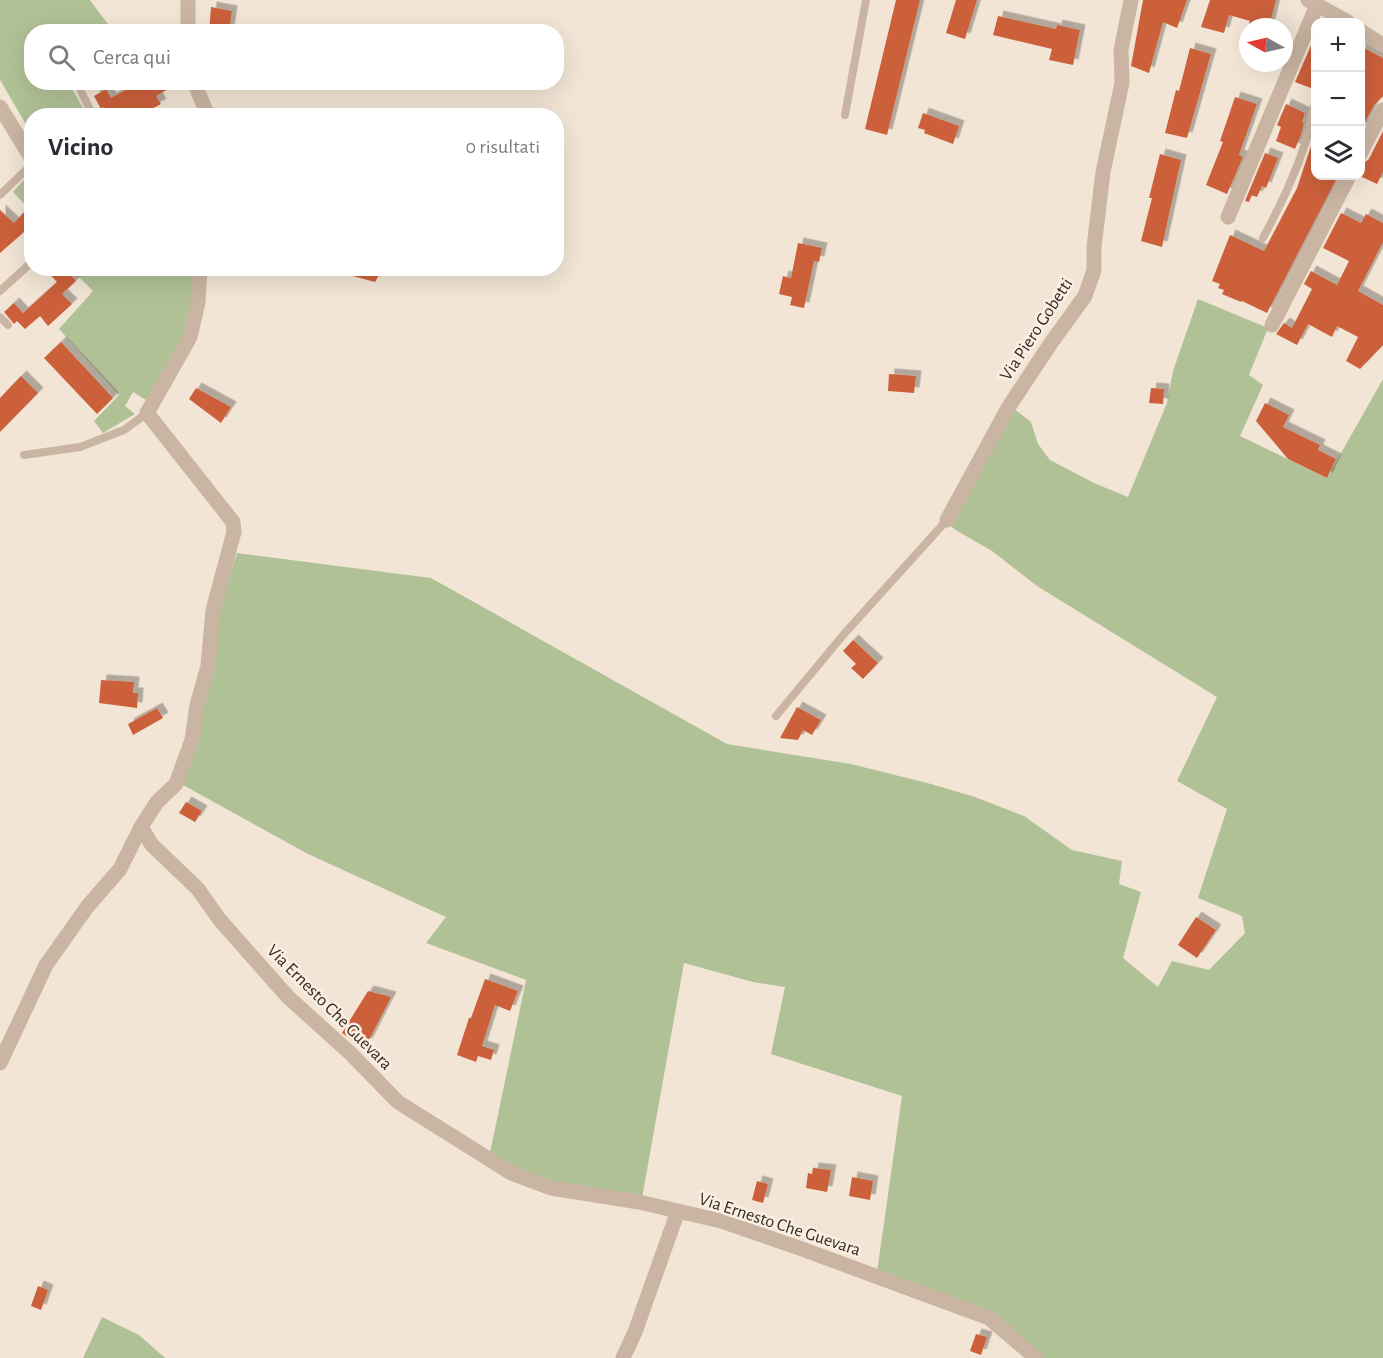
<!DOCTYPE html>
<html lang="it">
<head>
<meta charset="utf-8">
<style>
	body { margin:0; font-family:"Alegreya Sans",sans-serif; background:#f2f2f3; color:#2b2b33 }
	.controls { position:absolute; right:18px; top:18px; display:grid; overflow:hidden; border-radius:12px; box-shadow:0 6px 24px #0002 }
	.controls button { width:54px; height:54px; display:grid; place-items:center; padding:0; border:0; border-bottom:2px solid #e1e1e2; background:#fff; color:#2b2b33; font:30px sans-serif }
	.compass { position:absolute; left:1239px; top:18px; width:54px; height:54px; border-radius:50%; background:#fff; box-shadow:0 6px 24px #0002; rotate:278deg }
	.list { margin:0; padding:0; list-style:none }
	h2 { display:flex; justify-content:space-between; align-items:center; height:78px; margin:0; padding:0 24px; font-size:26px }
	h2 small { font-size:20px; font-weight:400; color:#7c7c81 }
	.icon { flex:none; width:33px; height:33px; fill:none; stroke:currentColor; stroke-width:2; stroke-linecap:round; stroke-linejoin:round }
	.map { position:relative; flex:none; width:1383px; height:1358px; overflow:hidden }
	.search { position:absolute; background:#fff; box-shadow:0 6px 24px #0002; left:24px; top:24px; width:540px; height:66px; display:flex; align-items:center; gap:15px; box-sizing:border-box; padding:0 21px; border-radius:24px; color:#7c7c81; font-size:22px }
	.panel { position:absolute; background:#fff; box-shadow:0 6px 24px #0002; left:24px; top:108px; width:540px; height:168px; border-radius:24px }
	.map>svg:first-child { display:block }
</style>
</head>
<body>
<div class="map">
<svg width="1383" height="1358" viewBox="0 0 1383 1358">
	<defs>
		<filter id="shadow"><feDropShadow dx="5.5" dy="-5.5" stdDeviation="0" flood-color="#0004"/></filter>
	</defs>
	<rect width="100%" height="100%" fill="#f2e5d6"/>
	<!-- green -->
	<path fill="#b1c196" d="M0,0h90l23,31 -81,1v50l37,1 18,32 -55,1 -1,17 -31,-53z
		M30,173l2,1 -1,37 -18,-19z
		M188,268l5,5v24l-8,40 -39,63 -13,-8 -8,14 10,8 -32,19 -9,-12 25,-26 -60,-66 34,-38 -22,-22z
		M1198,299l70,29 -19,47 14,10 -23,51 87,42 56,-99v979h-340l-47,-41 -119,-45 25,-176 -131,-42 14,-67 -32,-5 -69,-19 -42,235 -90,-15 -39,-14 -23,-16 36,-173 -100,-37 20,-26 -138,-63 -125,-69 36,-177 18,-55 194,25 296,166 124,20 80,20 44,13 49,19 48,34 50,11 -3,23 22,8 -18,66 35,29 14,-26 37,9 36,-37 -3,-17 -44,-18 29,-89 -50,-28 40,-84 -180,-111 -45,-35 -38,-22 -5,-5 64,-116 18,14 7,22 12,16 44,23 34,14 39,-94 6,-32z
		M102,1317l37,18 26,23h-82z"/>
	<!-- building -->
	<path fill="#cc613a" filter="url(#shadow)" d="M896,0h24l-33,135 -22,-6z
		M956,0h21l-12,39 -19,-6z
		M1143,0h44l-10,28 -14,-6 -14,51 -18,-7z
		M1210,0h66l-7,27h-21l2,-6 -21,-6 -5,18 -23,-6z
		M211,7l21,4 -3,21h-20z
		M998,16l58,13 1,-4 23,5 -7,35 -24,-5 3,-11 -59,-14z
		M1316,34v56l-21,-8z
		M1360,46l23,12v38l-9,9 -14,27z
		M1190,48l21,6 -24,84 -22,-5 11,-43 3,1z
		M140,82h41l-25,14 5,8 -22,12h-10l-3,-8 -14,8h-4l-5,-9 -2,2 -7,-13 12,-7 5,9z
		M1235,97l22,7 -18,51 4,2 -16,37 -21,-9 17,-43 -3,-1z
		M1286,104l19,9 -3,9 2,1 -3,12 -6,14 -19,-8 5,-14 -4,-2z
		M923,113l36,13 -6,18 -29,-11 1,-3 -7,-2z
		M1383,131v41l-6,12 -17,-8 4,-13 5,-4z
		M1314,137h2v39h22l-71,137 -25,-12 -1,1 -19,-8 2,-4 -6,-2 2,-4 -8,-3 18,-46 34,16 33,-63z
		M1265,153l13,5 -12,30 -4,-2 -5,11 -5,-2 -3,7 -4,-1z
		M1160,154l21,6 -19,87 -21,-6 11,-43h-3z
		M0,210l14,13 11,-12 7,7v21l-8,-7 -24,21z
		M1341,213l20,10 5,-9 17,9v19l-25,49 25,14v40l-23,24 -14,-8 12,-24 -21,-11 -5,11 -24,-13 -11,21 -21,-11 8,-11 8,5 20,-39 -8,-5 7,-13 26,14 12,-24 -26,-13z
		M798,243l24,5 -3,14 -5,-1 -10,47 -14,-3 2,-8 -13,-3 4,-18 8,2z
		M44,268h20l12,13 -14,13 10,10 -24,22 -8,-10 -15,13 -8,-8 -3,3 -10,-12 10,-9 9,10 34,-31z
		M339,268h44l-8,14 -37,-10z
		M61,342l52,56 -16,16 -53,-56z
		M889,374l27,2 -2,17 -26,-2z
		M21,376l17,17 -38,39v-34z
		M196,388l35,19 -10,16 -32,-24z
		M1151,388l13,1 -1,15 -14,-1z
		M1265,403l24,12 -6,12 37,18 -2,5 18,9 -9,19 -39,-19 -32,-38z
		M853,640l25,23 -15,16 -12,-11 5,-4 -13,-13z
		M101,680l33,2 -1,11h5l-1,15 -38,-5z
		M797,707l24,13 -9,15 -9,-5 -5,10 -18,-2z
		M157,708l6,10 -30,17 -5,-11z
		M186,802l16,9 -7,11 -16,-9z
		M1196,917l20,13 -19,28 -19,-13z
		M485,979l33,12 -8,20 -15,-6 -13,41 12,4 -3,10 -13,-4 -2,6 -19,-7 12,-37h2z
		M368,991l23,6 -24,47 -6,-3 -2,4 -17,-12z
		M813,1168l18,2 -4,22 -21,-4 2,-15 4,1z
		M852,1177l21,4 -3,19 -21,-4z
		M757,1181l11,3 -5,19 -11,-3z
		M38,1286l10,4 -7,20 -10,-4z
		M976,1334l11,3 -6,18 -11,-4z"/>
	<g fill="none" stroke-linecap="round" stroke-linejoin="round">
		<!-- service -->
		<path stroke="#cab5a2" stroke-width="8" d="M79,82l-2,1 16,33
			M845,115l21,-115
			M0,195l32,-31
			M1263,238c18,-34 32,-62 44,-100 4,-12 4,-24 9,-37
			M0,291l32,-29
			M0,317l8,8
			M24,455l56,-8 44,-17 23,-17
			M776,716l68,-82 103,-114"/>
		<!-- minor -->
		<path stroke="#cab5a2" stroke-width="15" d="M188,32v-32
			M194,82l14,34
			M0,107l32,52
			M1360,154l23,-44
			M1228,217l89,-212
			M200,268l-2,34 -8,35 -43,76 86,109 1,10 -21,78 -5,56 -11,39 -5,35 -16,44 -19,18 -16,25 11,18 46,44 21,30 69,78 62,56 48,49 113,71 40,15 88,14 82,19 81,28 187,69 47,40
			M1272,325l77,-149
			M947,520l61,-112 43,-65 34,-47 9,-26v-23l9,-75 19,-89 -1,-33 10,-50
			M0,1063l46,-98 41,-58 33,-38 21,-42
			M623,1358l12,-26 43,-121"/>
		<!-- tertiary -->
		<path stroke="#cab5a2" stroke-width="15" d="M1308,0l40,22
			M1360,31l23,14"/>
	</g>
	<g text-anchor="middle" stroke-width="5" stroke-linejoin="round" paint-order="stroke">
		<!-- street labels -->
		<g font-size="18" fill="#342a25" stroke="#faefe2">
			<text transform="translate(1036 329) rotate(-57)" y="6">Via Piero Gobetti</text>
			<text transform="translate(330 1007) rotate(45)" y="6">Via Ernesto Che Guevara</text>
			<text transform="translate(780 1224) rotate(18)" y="6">Via Ernesto Che Guevara</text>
		</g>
	</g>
</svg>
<div class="controls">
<button>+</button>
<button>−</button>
<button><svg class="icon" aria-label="layers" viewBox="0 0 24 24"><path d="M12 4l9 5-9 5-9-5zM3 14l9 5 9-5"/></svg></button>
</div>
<svg class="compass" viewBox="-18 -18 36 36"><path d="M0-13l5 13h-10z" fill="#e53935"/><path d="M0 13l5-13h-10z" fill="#7c7c81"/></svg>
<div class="search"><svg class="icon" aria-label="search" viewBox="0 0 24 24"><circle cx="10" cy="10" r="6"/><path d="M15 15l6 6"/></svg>Cerca qui</div>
<section class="panel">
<h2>Vicino<small>0 risultati</small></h2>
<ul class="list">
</ul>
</section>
</div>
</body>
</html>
